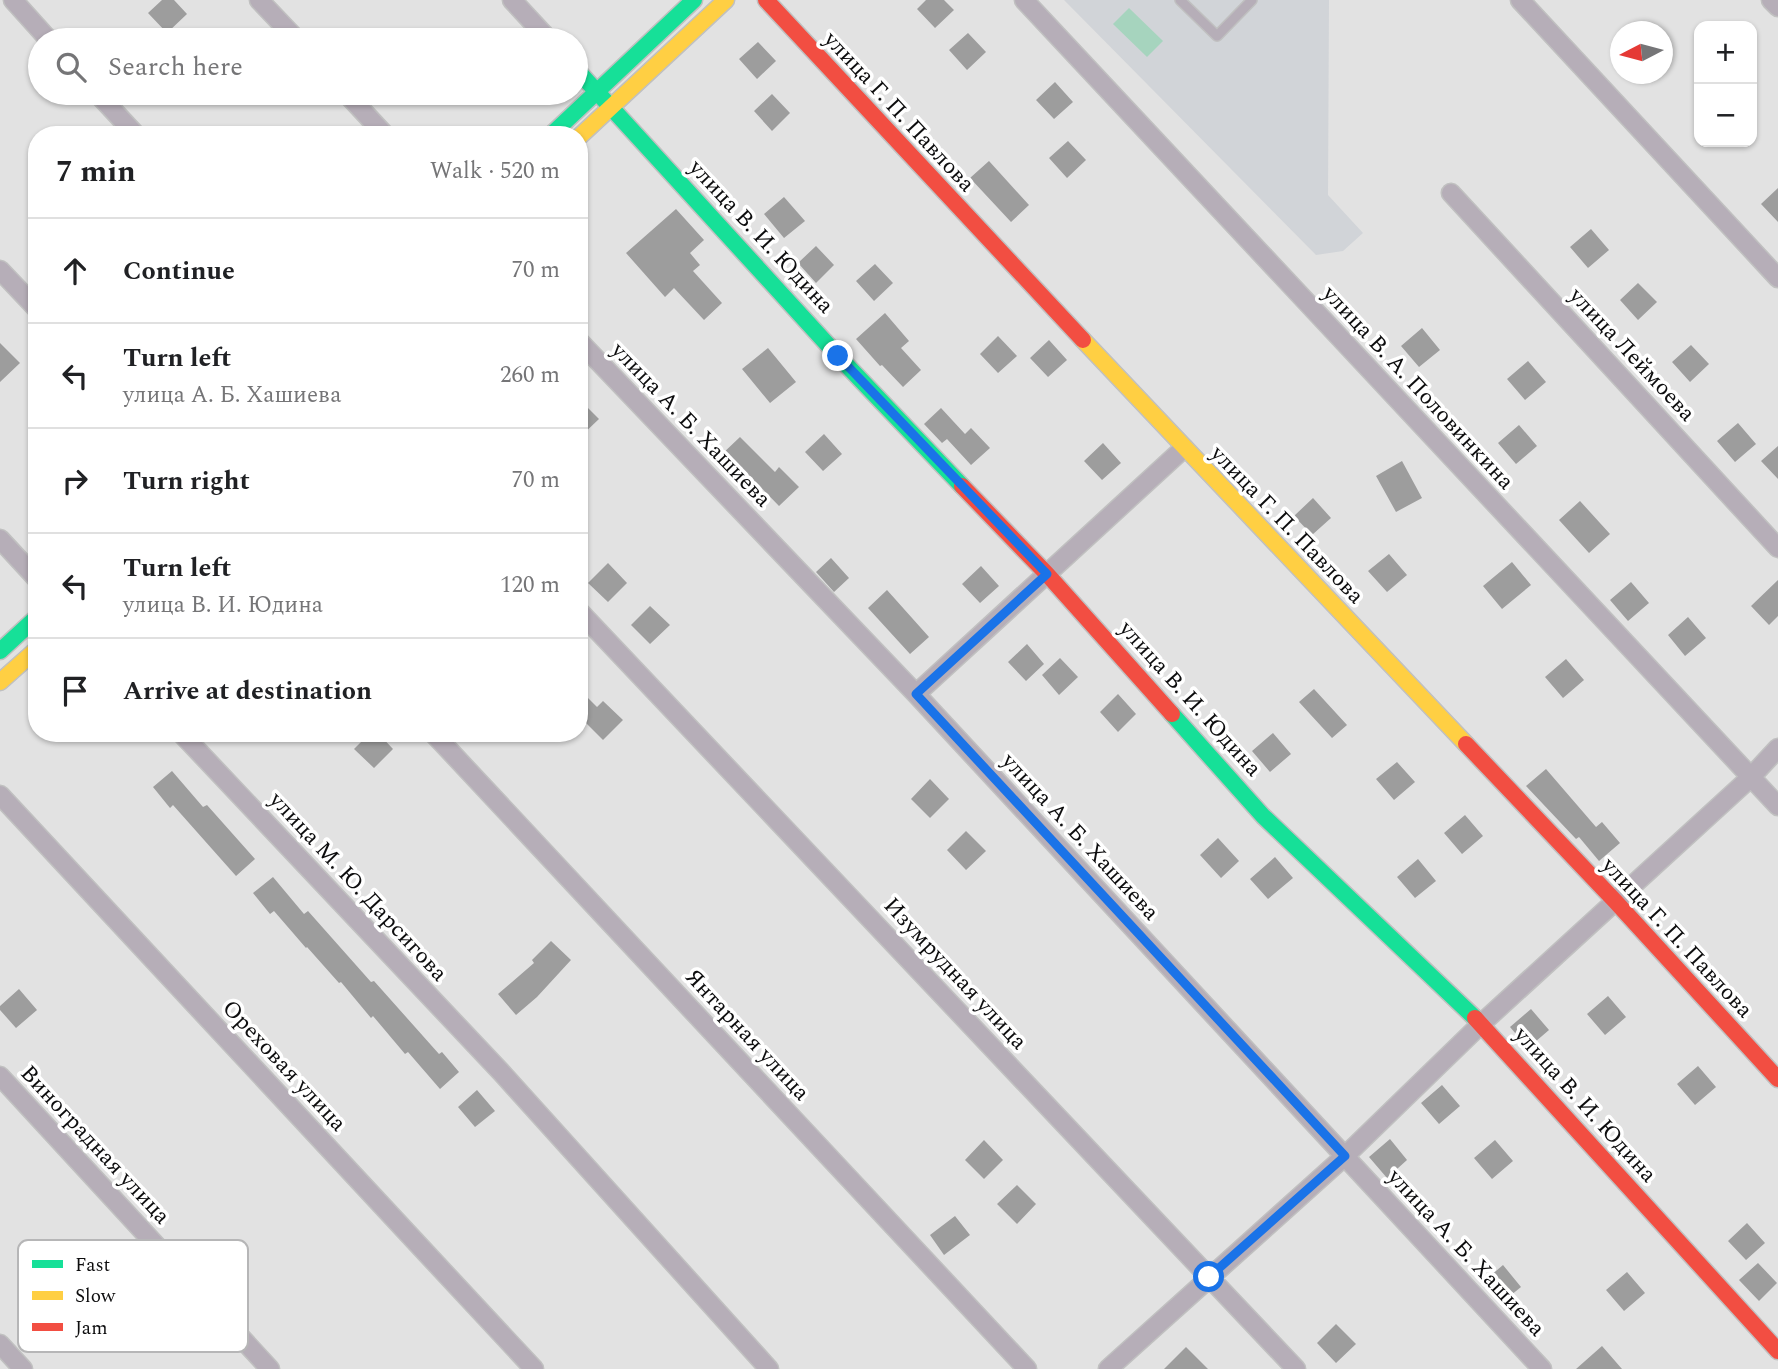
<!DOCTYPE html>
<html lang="en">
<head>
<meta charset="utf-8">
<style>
	body { margin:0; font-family:Spectral,serif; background:#f6f6f6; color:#202124 }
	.controls { position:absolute; right:21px; top:21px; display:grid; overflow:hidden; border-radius:14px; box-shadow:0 2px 5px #0004 }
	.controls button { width:63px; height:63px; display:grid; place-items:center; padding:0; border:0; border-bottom:2px solid #e0e0e0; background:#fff; color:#202124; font:35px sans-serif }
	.compass { position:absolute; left:1610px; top:21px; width:63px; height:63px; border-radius:50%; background:#fff; box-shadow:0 2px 5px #0004; rotate:264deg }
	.stop { position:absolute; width:21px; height:21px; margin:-16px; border:5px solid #1a73e8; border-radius:50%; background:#fff }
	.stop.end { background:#1a73e8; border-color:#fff; box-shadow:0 2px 7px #0008 }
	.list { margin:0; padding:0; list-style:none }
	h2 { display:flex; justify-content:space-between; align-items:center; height:91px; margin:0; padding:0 28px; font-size:30px }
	h2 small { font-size:23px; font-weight:400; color:#757577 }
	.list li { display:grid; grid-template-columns:46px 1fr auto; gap:21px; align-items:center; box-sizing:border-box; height:105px; padding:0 28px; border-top:2px solid #e0e0e0 }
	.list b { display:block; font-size:26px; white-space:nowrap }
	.list p { margin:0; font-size:23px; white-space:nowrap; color:#757577 }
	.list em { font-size:23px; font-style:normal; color:#757577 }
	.icon { flex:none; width:38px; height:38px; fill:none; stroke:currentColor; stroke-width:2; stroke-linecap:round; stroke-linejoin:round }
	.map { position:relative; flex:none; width:1778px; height:1369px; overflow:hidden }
	.search { position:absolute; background:#fff; box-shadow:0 2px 5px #0004; left:28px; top:28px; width:560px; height:77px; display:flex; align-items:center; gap:18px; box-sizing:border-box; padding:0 24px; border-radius:38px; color:#757577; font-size:26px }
	.panel { position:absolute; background:#fff; box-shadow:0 2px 5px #0004; left:28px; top:126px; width:560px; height:616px; border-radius:28px }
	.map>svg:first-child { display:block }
</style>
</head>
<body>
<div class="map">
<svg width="1778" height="1369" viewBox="0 0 1778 1369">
	<rect width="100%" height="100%" fill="#e2e2e2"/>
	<!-- built -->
	<path fill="#d1d4d8" d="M1064,0h265l-1,195 35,38 -20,18 -27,4z"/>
	<!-- green -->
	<path fill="#a6d4be" d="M1129,8l34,33 -16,16 -34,-33z"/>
	<!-- building -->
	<path fill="#9d9d9d" d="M162,0h12l13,14 -20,19 -19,-20z
		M926,0h18l10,10 -19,18 -18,-19z
		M968,33l18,19 -19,18 -18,-20z
		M758,42l18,19 -19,18 -18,-20z
		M1055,82l18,20 -19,17 -18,-19z
		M772,94l18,19 -18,18 -18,-20z
		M1068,141l18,19 -19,18 -18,-20z
		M989,161l40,44 -18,17 -41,-44z
		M1778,188v34l-17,-18z
		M784,197l21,24 -21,17 -20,-24z
		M676,209l28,31 -14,13 10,12 -7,6 29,32 -18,17 -30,-32 -9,9 -39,-44z
		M1591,229l18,21 -21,18 -18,-21z
		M816,246l18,19 -18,18 -18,-20z
		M875,264l18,19 -19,18 -18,-20z
		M1638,283l19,19 -19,18 -18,-20z
		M885,313l24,28 -8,7 20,22 -18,17 -21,-22 -2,1 -24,-27z
		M1422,328l18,22 -21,17 -18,-21z
		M998,336l19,20 -19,17 -18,-19z
		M1049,340l18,20 -19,17 -18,-19z
		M0,343l20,20 -20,19z
		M1691,345l18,19 -19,18 -18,-20z
		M768,348l28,34 -26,21 -28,-34z
		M1528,361l18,21 -21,18 -18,-21z
		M579,399l20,20 -20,19z
		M941,408l24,26 6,-6 19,20 -19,17 -24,-26 -5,4 -18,-19z
		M1738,423l18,21 -21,18 -18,-21z
		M1519,425l18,21 -21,18 -18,-21z
		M824,434l18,20 -19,17 -18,-19z
		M740,437l35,35 4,-5 20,20 -20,19 -34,-35 -5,5 -20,-20z
		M1103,443l18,20 -19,17 -18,-19z
		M1778,446v33l-17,-18z
		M1402,461l20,37 -26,14 -20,-36z
		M1313,498l18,20 -19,17 -18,-19z
		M1580,501l30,33 -21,19 -30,-33z
		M1389,554l18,21 -20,17 -19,-21z
		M831,558l18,20 -15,14 -18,-20z
		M1512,562l19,23 -29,24 -19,-23z
		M608,563l19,20 -19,19 -20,-19z
		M981,566l18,20 -19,17 -18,-19z
		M1778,580v36l-9,9 -18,-19z
		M1631,582l18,21 -21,18 -18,-21z
		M887,590l42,47 -19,17 -42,-46z
		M650,606l20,19 -20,19 -19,-19z
		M1688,617l18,21 -21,18 -17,-21z
		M1027,644l17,20 -18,17 -18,-19z
		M1060,658l18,19 -19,18 -17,-20z
		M1566,659l18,21 -21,18 -18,-21z
		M579,689l18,18 6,-6 20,19 -20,20 -24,-24z
		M1314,689l33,36 -15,13 -33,-36z
		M1118,694l18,20 -18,18 -18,-20z
		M370,733h8l15,16 -19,19 -20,-19z
		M1273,733l18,21 -21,18 -18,-21z
		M1397,762l18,20 -21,18 -18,-21z
		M1546,769l50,58 6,-5 18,21 -21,18 -20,-24 -3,2 -50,-53z
		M172,771l31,36 4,-2 48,54 -19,17 -63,-71 -3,3 -17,-21z
		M930,779l19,20 -19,19 -19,-19z
		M1465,815l18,21 -21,18 -18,-21z
		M966,831l20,20 -20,19 -19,-20z
		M1218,838l21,23 -18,17 -21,-23z
		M1275,857l18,21 -25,21 -18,-20z
		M1418,859l18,22 -21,17 -18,-21z
		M273,877l31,37 4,-3 63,71 3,-1 65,73 3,-2 17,20 -19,17 -32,-37 -3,2 -32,-38 -2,2 -30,-36 -2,1 -32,-36 -1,1 -32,-37 -4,3 -17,-21z
		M551,941l20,19 -34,37 -21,18 -18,-21 36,-31 -2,-3z
		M19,989l18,21 -21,18 -16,-18v-4z
		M1608,996l18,21 -21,18 -18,-21z
		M1531,1009l18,21 -21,18 -18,-21z
		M1698,1066l18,21 -21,18 -18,-21z
		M1442,1085l18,21 -21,18 -18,-21z
		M477,1090l18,21 -20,16 -17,-20z
		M1390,1139l17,21 -20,18 -18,-21z
		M984,1140l19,20 -19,19 -19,-19z
		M1495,1140l18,21 -21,18 -18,-21z
		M1017,1185l19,19 -19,20 -20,-20z
		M955,1216l15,19 -26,20 -14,-20z
		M1747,1223l18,20 -19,17 -18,-19z
		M1758,1263l19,20 -18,18 -20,-21z
		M1503,1265l18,22 -21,17 -18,-21z
		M1627,1272l18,21 -21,18 -18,-21z
		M1336,1324l20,20 -20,19 -19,-20z
		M1602,1346l20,23h-46z
		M1186,1347l22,22h-44z"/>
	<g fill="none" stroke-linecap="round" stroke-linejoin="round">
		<defs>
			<path id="lane" d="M1180,0l37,36 35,-36"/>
			<path id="street" d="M13,0l36,40
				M259,0l38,40
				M512,0l37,40
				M1024,0l754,806
				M1520,0l258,278
				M1771,0l7,7
				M97,93l39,42
				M346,93l39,42
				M1451,193l327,355
				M0,270l37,39
				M579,341l337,353 626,675
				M0,539l37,40
				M579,611l717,758
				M916,694l268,-246
				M181,733l320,339 268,297
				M433,733l594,636
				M0,795l534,574
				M0,1076l270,293
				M0,1344l23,25
				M1108,1369l237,-213 136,-132 269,-246 28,-30"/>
			<path id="fast" d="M576,69l262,287 124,130
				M551,135l143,-135
				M0,651l37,-34
				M1172,714l91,102 212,202"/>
			<path id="slow" d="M579,137l147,-137
				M1083,340l383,404
				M0,682l37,-33"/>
			<path id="jam" d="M766,0l317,340
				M962,486l85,88 125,140
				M1466,744l149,157 163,178
				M1475,1018l303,333"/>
		</defs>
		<!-- lane casing -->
		<use href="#lane" stroke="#c0c0c0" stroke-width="12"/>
		<!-- street casing -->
		<use href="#street" stroke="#c0c0c0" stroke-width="21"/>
		<!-- fast casing -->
		<use href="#fast" stroke="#c0c0c0" stroke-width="19"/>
		<!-- slow casing -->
		<use href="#slow" stroke="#c0c0c0" stroke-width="19"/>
		<!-- jam casing -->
		<use href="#jam" stroke="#c0c0c0" stroke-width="19"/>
		<!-- lane -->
		<use href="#lane" stroke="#b6aeb8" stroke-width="9"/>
		<!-- street -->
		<use href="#street" stroke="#b6aeb8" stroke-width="18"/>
		<!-- fast -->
		<use href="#fast" stroke="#16e098" stroke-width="16"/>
		<!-- slow -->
		<use href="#slow" stroke="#ffcf43" stroke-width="16"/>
		<!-- jam -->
		<use href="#jam" stroke="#f24e42" stroke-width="16"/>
	</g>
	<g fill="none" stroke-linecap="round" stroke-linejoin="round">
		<!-- route -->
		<path stroke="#1a73e8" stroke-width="9" d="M838,356l209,218 -131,120 429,462 -136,121"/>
	</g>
	<g text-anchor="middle" stroke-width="7" stroke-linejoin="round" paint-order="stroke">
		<!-- street labels -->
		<g font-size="23" fill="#0d0d0e" stroke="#fff">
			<text transform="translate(900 111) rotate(47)" y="8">улица Г. П. Павлова</text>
			<text transform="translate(762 236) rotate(47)" y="8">улица В. И. Юдина</text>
			<text transform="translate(1633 354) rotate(47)" y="8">улица Леймоева</text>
			<text transform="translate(1419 387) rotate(47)" y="8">улица В. А. Половинкина</text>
			<text transform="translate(692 424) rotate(46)" y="8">улица А. Б. Хашиева</text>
			<text transform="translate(1288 524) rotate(46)" y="8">улица Г. П. Павлова</text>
			<text transform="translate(1191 698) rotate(48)" y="8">улица В. И. Юдина</text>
			<text transform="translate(1081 836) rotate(47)" y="8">улица А. Б. Хашиева</text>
			<text transform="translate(359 886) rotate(47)" y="8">улица М. Ю. Дарсигова</text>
			<text transform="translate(1678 937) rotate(47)" y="8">улица Г. П. Павлова</text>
			<text transform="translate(956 973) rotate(47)" y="8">Изумрудная улица</text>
			<text transform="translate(748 1034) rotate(47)" y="8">Янтарная улица</text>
			<text transform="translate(285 1065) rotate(47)" y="8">Ореховая улица</text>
			<text transform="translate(1586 1104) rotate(48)" y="8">улица В. И. Юдина</text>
			<text transform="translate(96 1144) rotate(47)" y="8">Виноградная улица</text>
			<text transform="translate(1467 1252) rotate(47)" y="8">улица А. Б. Хашиева</text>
		</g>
	</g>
	<!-- legend -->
	<rect x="18" y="1240" width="230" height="112" rx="10" fill="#fff" stroke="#b6b6b7" stroke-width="2"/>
	<rect x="32" y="1260" width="31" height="8" fill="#16e098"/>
	<rect x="32" y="1291" width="31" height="9" fill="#ffcf43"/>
	<rect x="32" y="1323" width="31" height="8" fill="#f24e42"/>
	<g font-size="19" fill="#0d0d0e">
		<text x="75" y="1271">Fast</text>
		<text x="75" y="1302">Slow</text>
		<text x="75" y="1334">Jam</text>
	</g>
</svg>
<div class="controls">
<button>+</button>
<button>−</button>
</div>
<svg class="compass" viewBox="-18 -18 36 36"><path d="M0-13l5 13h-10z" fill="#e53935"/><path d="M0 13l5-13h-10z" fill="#757577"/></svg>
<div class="stop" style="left:1209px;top:1277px"></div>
<div class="stop end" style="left:838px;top:356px"></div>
<div class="search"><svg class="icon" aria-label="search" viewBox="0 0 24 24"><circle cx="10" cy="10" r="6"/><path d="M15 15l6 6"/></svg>Search here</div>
<section class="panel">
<h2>7 min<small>Walk · 520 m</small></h2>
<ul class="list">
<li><svg class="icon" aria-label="ahead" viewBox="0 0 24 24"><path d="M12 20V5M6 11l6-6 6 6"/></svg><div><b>Continue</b></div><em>70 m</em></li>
<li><svg class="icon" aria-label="left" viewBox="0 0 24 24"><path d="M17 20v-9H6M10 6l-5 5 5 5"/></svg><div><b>Turn left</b><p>улица А. Б. Хашиева</p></div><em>260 m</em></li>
<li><svg class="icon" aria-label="right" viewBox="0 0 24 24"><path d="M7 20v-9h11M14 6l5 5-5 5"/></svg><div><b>Turn right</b></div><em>70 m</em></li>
<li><svg class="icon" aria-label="left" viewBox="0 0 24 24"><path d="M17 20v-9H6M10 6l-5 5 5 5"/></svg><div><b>Turn left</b><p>улица В. И. Юдина</p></div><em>120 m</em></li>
<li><svg class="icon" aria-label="arrive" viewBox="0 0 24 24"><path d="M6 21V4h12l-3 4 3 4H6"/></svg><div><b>Arrive at destination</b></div></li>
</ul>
</section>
</div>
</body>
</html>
